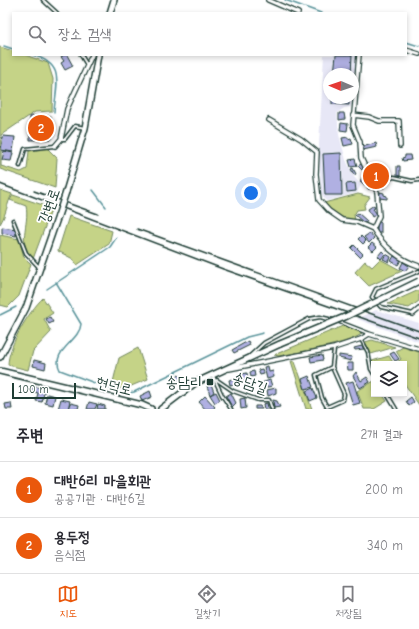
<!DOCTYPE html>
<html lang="ko">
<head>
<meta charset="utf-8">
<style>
	body { margin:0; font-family:"Comic Neue","Poor Story",sans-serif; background:#f2f2f3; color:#2b2b33 }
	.controls { position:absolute; right:12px; bottom:12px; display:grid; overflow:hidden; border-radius:0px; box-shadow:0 2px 6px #0003 }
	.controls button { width:36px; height:36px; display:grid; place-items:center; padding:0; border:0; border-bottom:1px solid #e1e1e2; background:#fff; color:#2b2b33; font:20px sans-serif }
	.compass { position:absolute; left:323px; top:68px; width:36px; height:36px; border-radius:50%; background:#fff; box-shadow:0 2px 6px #0003; rotate:272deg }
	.scale { position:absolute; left:12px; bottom:10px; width:64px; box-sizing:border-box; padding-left:4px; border:2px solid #1f3d34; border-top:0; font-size:11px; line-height:14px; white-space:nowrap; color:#1f3d34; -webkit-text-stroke:3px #fff; paint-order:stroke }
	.you { position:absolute; left:251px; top:193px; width:14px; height:14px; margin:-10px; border:3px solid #fff; border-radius:50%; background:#1a73e8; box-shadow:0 0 0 6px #1a73e833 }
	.badge { display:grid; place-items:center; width:26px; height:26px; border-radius:50%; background:#ea580c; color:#fff; font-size:13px; font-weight:700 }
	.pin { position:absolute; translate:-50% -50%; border:2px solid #fff; box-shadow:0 1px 4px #0006 }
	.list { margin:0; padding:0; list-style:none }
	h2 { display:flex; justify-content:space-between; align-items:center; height:52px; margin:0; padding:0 16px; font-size:17px }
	h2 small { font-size:13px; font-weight:400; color:#7c7c81 }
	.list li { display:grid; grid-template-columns:26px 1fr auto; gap:12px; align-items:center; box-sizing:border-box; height:56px; padding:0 16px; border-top:1px solid #e1e1e2 }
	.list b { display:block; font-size:15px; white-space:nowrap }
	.list p { margin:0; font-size:13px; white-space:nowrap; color:#7c7c81 }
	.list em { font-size:13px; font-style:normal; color:#7c7c81 }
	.icon { flex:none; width:22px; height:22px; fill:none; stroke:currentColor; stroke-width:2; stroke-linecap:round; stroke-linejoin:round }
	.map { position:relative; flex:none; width:419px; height:409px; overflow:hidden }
	.search { position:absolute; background:#fff; box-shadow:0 2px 6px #0003; left:12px; right:12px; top:12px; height:44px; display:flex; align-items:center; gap:10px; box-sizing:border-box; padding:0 14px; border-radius:0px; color:#7c7c81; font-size:15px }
	.sheet { height:164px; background:#fff }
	nav { display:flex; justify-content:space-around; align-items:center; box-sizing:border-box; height:56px; border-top:1px solid #e1e1e2; background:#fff; font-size:11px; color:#7c7c81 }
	nav a { display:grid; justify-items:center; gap:2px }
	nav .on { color:#ea580c }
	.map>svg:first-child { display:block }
</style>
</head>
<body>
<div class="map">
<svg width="419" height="409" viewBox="0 0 419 409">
	<rect width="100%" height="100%" fill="#fff"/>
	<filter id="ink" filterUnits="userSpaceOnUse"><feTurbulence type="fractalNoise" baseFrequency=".025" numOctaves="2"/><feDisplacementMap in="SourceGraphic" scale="8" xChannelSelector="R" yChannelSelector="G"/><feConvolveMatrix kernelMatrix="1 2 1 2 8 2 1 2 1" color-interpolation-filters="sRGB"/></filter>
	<g filter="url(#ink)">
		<!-- built -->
		<path fill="#e7e7f6" d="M324,55h33l-4,33v-14h-24v24h23l-1,9 -7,1 -7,5 2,22 7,25 8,17 7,8 -4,8 -31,8 -5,-8 -2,-49z
			M376,310l43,13v19l-62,-23z"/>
		<!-- green -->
		<path fill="#c5d387" stroke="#72885e" d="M0,47l13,4v4h12l23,8 5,16 -1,32 -17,1 -34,23v31l20,6 6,-3 2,-18 18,-3 10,10 -2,30 -55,-19z
			M0,190l12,4c-5,10 -6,21 -12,30z
			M358,194l12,3 -6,8 1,4 -8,1 -3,5 1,5c-14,-1 -22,-7 -31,-17z
			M13,195l39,13 -19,51c-17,-16 -3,-34 -7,-53l-16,-6z
			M69,216l43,15 -3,13 -32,21 -4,-6 -15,-8z
			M0,235l19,4 5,18 7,7 -12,32 -11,11 -8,-2z
			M380,259l22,12 -33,15 -14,-14 10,-11 7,6z
			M419,290v11l-10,7 -21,-4z
			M43,298l10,15 -9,6 7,13 -18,19 -5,19 -20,-5c0,-19 21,-54 35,-67z
			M345,325l17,8c-7,10 -68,20 -83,23l-5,-1z
			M372,340l23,7 -24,7 -6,-12z
			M403,347l16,5v53l-15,-22v-19h-9l6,-5 -5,-8z
			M138,348l10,31 -24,10 -12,-3 7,-28z
			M389,356l5,8h-20v6l-2,-9z
			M291,361l4,1 17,47h-6z
			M374,381v13h8l5,7 -13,8h-10l-7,-18z"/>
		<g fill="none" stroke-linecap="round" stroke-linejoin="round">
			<!-- stream -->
			<path stroke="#5b959c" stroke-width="1.5" d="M285,0l36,13
				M406,42l13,4
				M4,46l9,3
				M33,55c33,10 23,29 21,57
				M93,190l13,17
				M56,282l25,42c-1,17 -31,27 -21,46l64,24 10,-2 113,-55 16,-4
				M47,289l63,-42 6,-9
				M0,315l16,-8"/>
		</g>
		<!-- building -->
		<path fill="#b0b0e2" stroke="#1f3d34" d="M64,55h3l6,11 -8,4 -4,-7 3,-2 -3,-4z
			M336,55h16l-1,19h-17z
			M332,98h17v7l-17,-1z
			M339,113h5l1,6 -6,1z
			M30,116h21l1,23 -22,1z
			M341,123l7,1 -1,7 -7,-1z
			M3,136l12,1 -2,15 -12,-2z
			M348,137v2l3,-1 2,6 -9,2 -2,-8z
			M376,143l1,4 -14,3 -1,-3z
			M4,151l9,2 -2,8 -9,-1z
			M341,153l1,42h-17l-2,-41z
			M405,155h5l1,5 -8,1 -1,-3 3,-1z
			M355,159l2,7 -6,1 -2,-7z
			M361,164l4,5 -3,1 -4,-4z
			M397,166h3v10h-3z
			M353,168l3,6 -2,1 -3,-6z
			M387,168l1,7 -8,2 -2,-6z
			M376,171l3,6 -4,2 -3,-6z
			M363,176l7,4 -5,5 -5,-4z
			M371,181l4,8h-7l-2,-5z
			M384,181v7h-3l-1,-6z
			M355,183l1,8 -9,1 -1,-8z
			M380,192l4,1v2l3,1v3l-8,-1z
			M374,205l1,3 -2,1 4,5 -5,3 -4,-8z
			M358,213l9,8 -2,3 -10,-9z
			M377,222h4v11h-4z
			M2,227l14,2v7l-14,-3z
			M370,233l4,5 -5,5 -5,-6z
			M361,236l5,5 -3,3 -5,-5z
			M372,243l5,4 -4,4 -5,-4z
			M354,245l9,9 -3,3 -9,-9z
			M382,251l3,3 -4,5 -3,-3z
			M386,254l5,3 -2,5 -6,-3z
			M394,256l7,4 -3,5 -7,-4z
			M403,262l6,4 -4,5 -5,-3z
			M50,317l3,5 -4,2 -3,-5z
			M248,341l2,4 -16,8 -2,-3z
			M362,346l2,3 -9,1 -1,-2z
			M394,352l5,7 -4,2 -5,-7z
			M322,355l1,5 -12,2 -1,-5z
			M339,355l13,2 -1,4 -12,-3z
			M34,360l12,3 -1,6 -12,-3z
			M347,363h6v7h-5z
			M268,366l1,6 4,-1 1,6 -7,2 -3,-12z
			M262,369l2,5 -4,1 -2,-5z
			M254,371l1,5 -4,1 -1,-5z
			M356,372l5,9 6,-4 3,5 -10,6 -7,-12z
			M247,373l1,7 -5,1 -1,-7z
			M179,375l4,7 -8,3 -3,-6z
			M309,376l4,11 -8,2 -3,-10z
			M238,378l1,5 -9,2 -1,-5z
			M270,380l2,6 -8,2 -3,-5z
			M353,381l7,22 -7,2 -7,-22z
			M211,384l3,8 -4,3 -3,-9z
			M32,386l13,3 -3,13 -6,-1 2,-8 -7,-2z
			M276,388v5l-8,3 -1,-6z
			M313,388l4,10 -7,3 -4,-10z
			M150,391l2,6 -10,4 -2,-5z
			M216,392l4,8 -5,3 -5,-8z
			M231,393l5,10 -4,4 -6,-11z
			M47,394l8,2 -2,9 -8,-2z
			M205,396l10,11 -2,2h-8l-6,-7z
			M411,397l3,5 -5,4 -3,-5z
			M245,398l1,10 -5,1 -1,-10z
			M61,399l9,2 -2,8h-10z
			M273,400l4,1 3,6 -6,1z
			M89,402l8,2 -2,5h-8z
			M11,403l1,6h-6l-1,-5z
			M71,403l8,2 -1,4h-9z
			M267,403l1,5 2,1h-6l-1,-5z
			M98,404l7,2v3h-8z
			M255,406h5l2,3h-7z"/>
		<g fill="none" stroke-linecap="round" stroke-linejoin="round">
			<defs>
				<path id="lane" d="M43,0l14,13
					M81,55l6,10
					M61,139h4l10,-13 10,2
					M20,166l5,-17 30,-3
					M374,182l20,-5 18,4 7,-1
					M13,220l13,33 13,14
					M413,314l-32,-7 -9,-10 4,-8 43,-18
					M337,321l31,12
					M361,339l7,13 3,17 3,5
					M250,356l14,-13 45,-24 11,-2 13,3
					M332,367l-16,8 6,23 5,9 16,-7 1,-6 -12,-27 2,-18
					M213,376l9,19 9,14
					M217,380l16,11 25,9h11l3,9
					M387,394l9,15"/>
				<path id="street" d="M268,0l30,13
					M406,50l13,4
					M359,55l-6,70 7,17 1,16 16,34 2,24 -6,13c10,17 27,31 46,37
					M353,115l16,2 10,4h20l1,25
					M269,120l32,19 16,13 -1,22 3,26 10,11 13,9 15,2 16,7
					M55,146l6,-7 6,-30 25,-54
					M413,314l6,-5
					M229,369l105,-21 27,-9 8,-5 50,15"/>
				<path id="secondary" d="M110,13l4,-13
					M66,192l19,-64 13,-73
					M0,357l26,-49 32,-92
					M0,371l142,34 9,4
					M161,409l34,-26 85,-39"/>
			</defs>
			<!-- lane casing -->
			<use href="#lane" stroke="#1f3d34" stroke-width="5"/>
			<!-- street casing -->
			<use href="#street" stroke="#1f3d34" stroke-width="6"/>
			<!-- secondary casing -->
			<use href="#secondary" stroke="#1f3d34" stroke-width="8"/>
			<!-- lane -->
			<use href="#lane" stroke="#fff" stroke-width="2"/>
			<!-- street -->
			<use href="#street" stroke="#fff" stroke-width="3.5"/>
			<!-- secondary -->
			<use href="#secondary" stroke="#fff" stroke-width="5"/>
			<!-- rail -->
			<path stroke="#1f3d34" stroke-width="1.5" d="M0,184l223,85 196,69
				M34,191l64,23
				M137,229l282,102"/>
			<defs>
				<path id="secondary-bridge" d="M58,216l8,-24
					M280,344l67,-28 72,-35"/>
			</defs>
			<!-- secondary-bridge casing -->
			<use href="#secondary-bridge" stroke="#1f3d34" stroke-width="8" stroke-linecap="butt"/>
			<!-- secondary-bridge -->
			<use href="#secondary-bridge" stroke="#fff" stroke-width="5"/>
		</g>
	</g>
	<!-- markers -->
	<rect fill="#1f3d34" stroke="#fff" stroke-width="1.5" x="206" y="378" width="8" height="8" rx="2"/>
	<g text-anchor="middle" stroke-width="3.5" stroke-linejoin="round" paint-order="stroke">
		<!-- street labels -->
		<g font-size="15" fill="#1f3d34" stroke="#fff">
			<text transform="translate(49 206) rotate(-70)" y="5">강변로</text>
			<text transform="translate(250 383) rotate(19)" y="5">송담길</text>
			<text transform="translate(114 386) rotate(14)" y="5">현덕로</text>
		</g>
		<!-- poi labels -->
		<g font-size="15" fill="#1f3d34" stroke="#fff" text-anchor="end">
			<text x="202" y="387">송담리</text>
		</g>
	</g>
</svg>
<div class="controls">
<button><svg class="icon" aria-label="layers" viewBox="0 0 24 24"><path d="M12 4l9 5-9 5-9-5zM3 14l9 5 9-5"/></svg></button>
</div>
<svg class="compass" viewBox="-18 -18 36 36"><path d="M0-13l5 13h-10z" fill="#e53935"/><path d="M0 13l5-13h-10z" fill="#7c7c81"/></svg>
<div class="scale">100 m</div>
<div class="you"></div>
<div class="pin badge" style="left:376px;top:176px">1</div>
<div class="pin badge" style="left:41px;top:128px">2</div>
<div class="search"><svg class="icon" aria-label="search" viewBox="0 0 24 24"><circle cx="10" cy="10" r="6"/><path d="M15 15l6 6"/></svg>장소 검색</div>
</div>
<section class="sheet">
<h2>주변<small>2개 결과</small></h2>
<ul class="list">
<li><span class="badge">1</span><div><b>대반6리 마을회관</b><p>공공기관 · 대반6길</p></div><em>200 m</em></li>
<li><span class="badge">2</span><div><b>용두정</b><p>음식점</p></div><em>340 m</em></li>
</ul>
</section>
<nav>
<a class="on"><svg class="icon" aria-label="map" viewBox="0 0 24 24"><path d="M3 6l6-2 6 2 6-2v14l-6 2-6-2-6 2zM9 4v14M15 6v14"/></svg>지도</a>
<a><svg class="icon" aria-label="directions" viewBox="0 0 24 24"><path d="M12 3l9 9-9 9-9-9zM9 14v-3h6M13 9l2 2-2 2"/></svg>길찾기</a>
<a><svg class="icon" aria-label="saved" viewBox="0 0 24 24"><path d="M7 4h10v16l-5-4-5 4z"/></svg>저장됨</a>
</nav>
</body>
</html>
